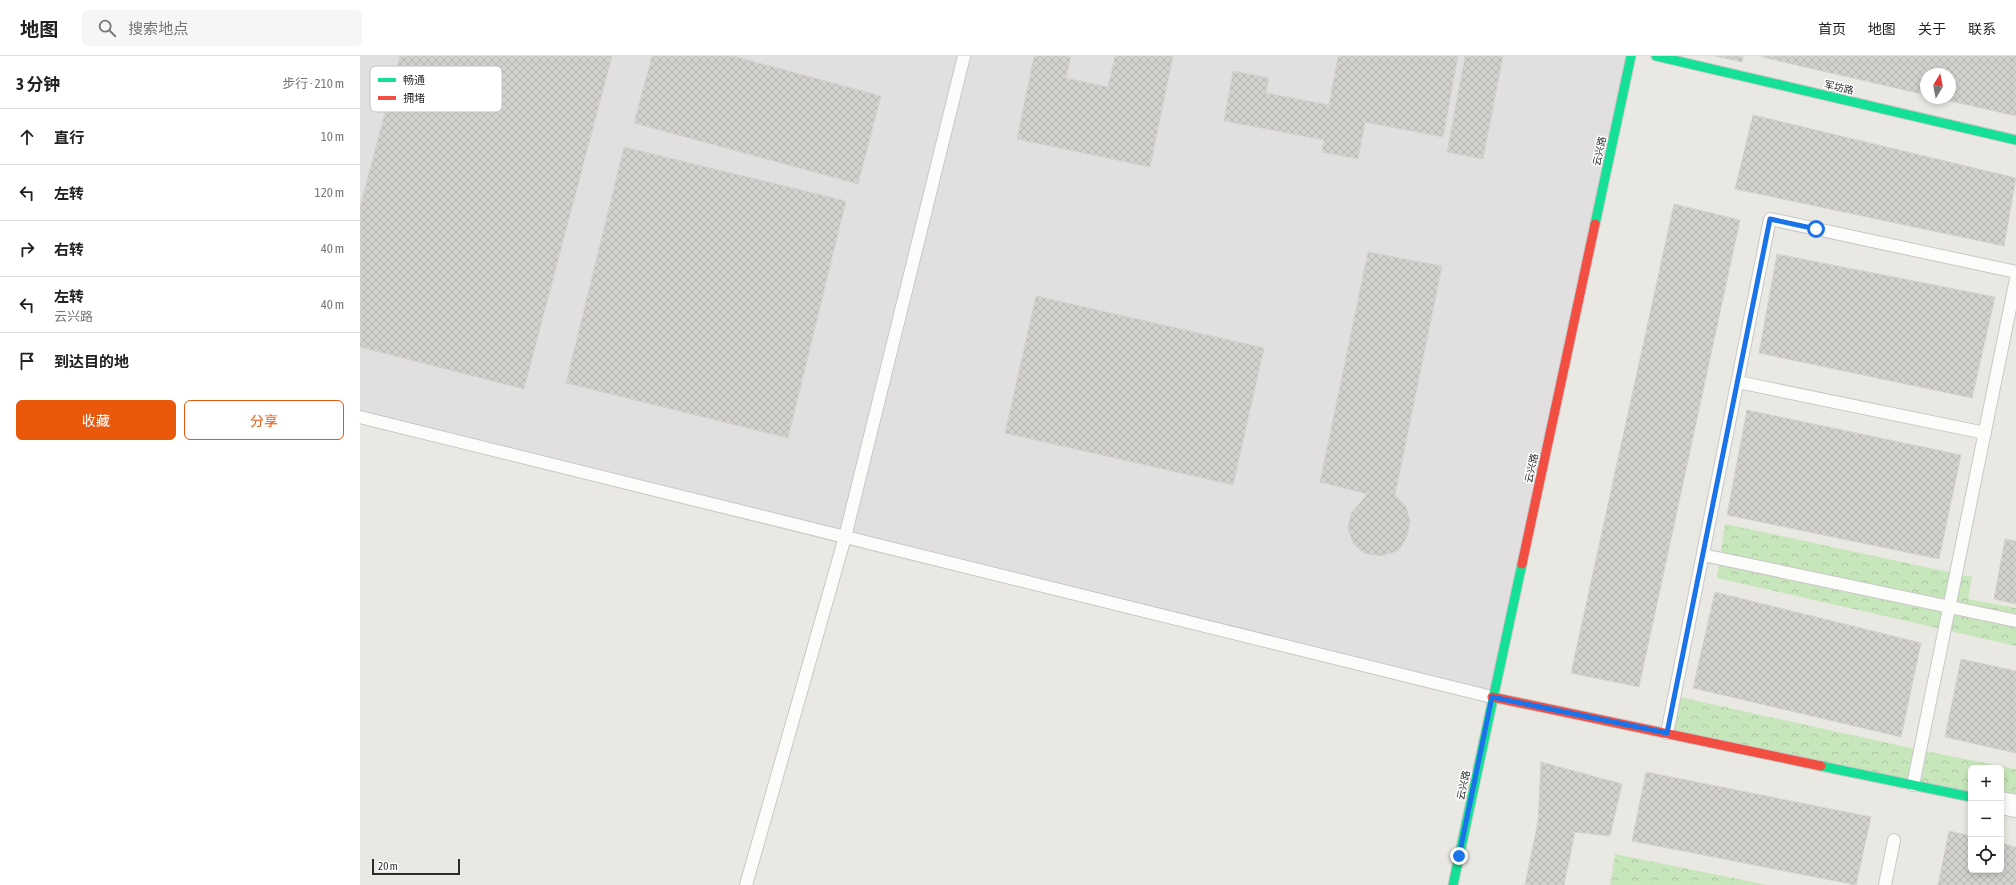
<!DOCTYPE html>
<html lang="zh">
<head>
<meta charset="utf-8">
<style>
	body { margin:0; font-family:"Asap Condensed","Noto Sans SC",sans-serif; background:#f6f6f6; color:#222 }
	.controls { position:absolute; right:12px; bottom:12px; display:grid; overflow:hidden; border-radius:6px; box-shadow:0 2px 6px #0003 }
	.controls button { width:36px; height:36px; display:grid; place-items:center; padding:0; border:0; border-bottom:1px solid #e0e0e0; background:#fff; color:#222; font:20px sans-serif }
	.compass { position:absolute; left:1560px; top:12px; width:36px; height:36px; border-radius:50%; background:#fff; box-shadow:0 2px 6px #0003; rotate:10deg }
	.scale { position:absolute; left:12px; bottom:10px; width:88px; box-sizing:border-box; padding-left:4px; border:2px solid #2c2c2c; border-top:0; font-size:11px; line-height:14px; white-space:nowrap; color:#2c2c2c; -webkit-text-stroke:3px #fff; paint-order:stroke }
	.stop { position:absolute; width:12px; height:12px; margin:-9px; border:3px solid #1a73e8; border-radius:50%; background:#fff }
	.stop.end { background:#1a73e8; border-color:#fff; box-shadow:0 1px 4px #0008 }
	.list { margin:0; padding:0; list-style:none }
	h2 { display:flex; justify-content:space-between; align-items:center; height:52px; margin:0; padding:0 16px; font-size:17px }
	h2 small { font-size:13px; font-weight:400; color:#767676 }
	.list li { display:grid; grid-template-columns:26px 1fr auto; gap:12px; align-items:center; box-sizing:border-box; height:56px; padding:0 16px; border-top:1px solid #e0e0e0 }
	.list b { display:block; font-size:15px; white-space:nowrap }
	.list p { margin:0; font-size:13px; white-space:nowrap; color:#767676 }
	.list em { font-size:13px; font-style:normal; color:#767676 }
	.actions { display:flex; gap:8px; padding:12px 16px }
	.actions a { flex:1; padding:9px 0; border:1px solid #ea580c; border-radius:6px; text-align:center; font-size:14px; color:#ea580c }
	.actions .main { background:#ea580c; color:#fff }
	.icon { flex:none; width:22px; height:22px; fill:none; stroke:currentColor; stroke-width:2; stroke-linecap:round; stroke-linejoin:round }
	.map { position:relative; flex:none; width:1656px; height:829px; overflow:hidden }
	header { display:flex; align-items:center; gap:24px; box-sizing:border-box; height:56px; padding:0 20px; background:#fff; border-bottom:1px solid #e0e0e0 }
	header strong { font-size:19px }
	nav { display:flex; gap:22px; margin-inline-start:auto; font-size:14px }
	.search { width:280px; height:36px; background:#f6f6f6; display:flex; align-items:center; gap:10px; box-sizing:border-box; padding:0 14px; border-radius:6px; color:#767676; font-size:15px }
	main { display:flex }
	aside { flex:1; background:#fff }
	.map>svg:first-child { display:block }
</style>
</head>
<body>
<header>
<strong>地图</strong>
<div class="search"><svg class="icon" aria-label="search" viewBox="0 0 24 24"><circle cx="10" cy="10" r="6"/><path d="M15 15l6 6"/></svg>搜索地点</div>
<nav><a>首页</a><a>地图</a><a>关于</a><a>联系</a></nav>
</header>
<main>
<aside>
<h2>3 分钟<small>步行 · 210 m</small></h2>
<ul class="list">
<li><svg class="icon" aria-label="ahead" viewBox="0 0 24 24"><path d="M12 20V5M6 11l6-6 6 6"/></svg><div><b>直行</b></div><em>10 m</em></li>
<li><svg class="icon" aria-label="left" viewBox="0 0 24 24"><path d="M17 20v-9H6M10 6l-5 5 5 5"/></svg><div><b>左转</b></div><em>120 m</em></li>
<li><svg class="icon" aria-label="right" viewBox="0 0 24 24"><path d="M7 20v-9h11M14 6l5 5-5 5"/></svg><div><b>右转</b></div><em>40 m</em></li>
<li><svg class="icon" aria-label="left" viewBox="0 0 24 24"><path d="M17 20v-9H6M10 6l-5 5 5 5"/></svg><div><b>左转</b><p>云兴路</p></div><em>40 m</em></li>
<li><svg class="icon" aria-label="arrive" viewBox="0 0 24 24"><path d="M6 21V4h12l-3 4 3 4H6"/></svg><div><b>到达目的地</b></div></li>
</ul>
<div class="actions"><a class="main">收藏</a><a>分享</a></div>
</aside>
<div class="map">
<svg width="1656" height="829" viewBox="0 0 1656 829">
	<defs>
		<pattern id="park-crowns" width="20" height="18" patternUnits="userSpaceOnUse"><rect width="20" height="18" fill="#c8e6bb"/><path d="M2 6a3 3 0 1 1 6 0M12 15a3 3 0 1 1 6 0" fill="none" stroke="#acc5a1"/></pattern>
		<pattern id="building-cross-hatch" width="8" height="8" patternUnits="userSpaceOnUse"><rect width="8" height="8" fill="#d3d1cd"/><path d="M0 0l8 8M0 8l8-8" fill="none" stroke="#b5b4b0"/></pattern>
	</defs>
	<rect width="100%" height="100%" fill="#eae8e2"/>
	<!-- industrial -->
	<path fill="#e2dfe1" d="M0,0h1271l-139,641 -1132,-279z"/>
	<!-- park -->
	<path fill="url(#park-crowns)" d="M1365,468l247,53 -4,22 48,9v38l-299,-68z
		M1315,640l245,54 96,19v37l-15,-3v-35h-30v29l-304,-64z
		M1255,798l152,31h-157z"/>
	<!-- building -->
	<path fill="url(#building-cross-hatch)" stroke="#d5d3ce" d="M40,0h212l-88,333 -164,-42v-140z
		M292,0h81l148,40 -23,88 -224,-61z
		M674,0h37l-5,22 42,9 7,-31h58l-23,111 -133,-28z
		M978,0h120l-15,81 -78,-15 -7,37 -36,-7 2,-12 -100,-19 9,-50 36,7 -3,15 63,12z
		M1105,0h38l-20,103 -36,-7z
		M1355,0h28l-1,6z
		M1402,0h254v60l-79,-18h13v-24h-24v21l-164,-38z
		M1393,59l263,63 -12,68 -269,-57z
		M264,91l222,54 -58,237 -222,-55z
		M1314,148l66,16 -101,467 -68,-14z
		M1008,196l74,14 -47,229 11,12 4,14 -3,16 -9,14 -17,5 -18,-3 -10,-10 -5,-15 3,-15 17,-19 -48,-12z
		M1417,198l218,43 -23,101 -213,-45z
		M676,240l228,52 -31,137 -228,-52z
		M1387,354l214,45 -22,104 -212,-44z
		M1645,483l11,2v63l-22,-5z
		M1355,536l206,51 -20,94 -208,-49z
		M1601,603l55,12v82l-71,-16z
		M1181,706l81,22 -12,52 -35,-4 -11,53h-39l13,-64z
		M1286,716l225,45 -15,68 -224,-44z
		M1589,775l22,5v34h30v-27l15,4v38h-78z"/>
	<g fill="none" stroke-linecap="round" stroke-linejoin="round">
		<defs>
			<path id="lane" d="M1378,326l247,51
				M0,361l1132,280
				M1343,499l313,66
				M1307,677l103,-514 246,53
				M1553,729l103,-506
				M386,829l99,-348 119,-481
				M1525,829l9,-45"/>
			<path id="street" d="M1641,747l15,3"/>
			<path id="fast" d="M1296,0l360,84
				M1235,168l36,-168
				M1461,710l150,31
				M1093,829l69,-321"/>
			<path id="jam" d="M1162,508l73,-340
				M1132,641l329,69"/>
		</defs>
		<!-- lane casing -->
		<use href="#lane" stroke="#c8c7c7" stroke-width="14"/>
		<!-- street casing -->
		<use href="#street" stroke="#c8c7c7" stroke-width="24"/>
		<!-- fast casing -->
		<use href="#fast" stroke="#c8c7c7" stroke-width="11"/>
		<!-- jam casing -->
		<use href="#jam" stroke="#c8c7c7" stroke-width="11"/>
		<!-- lane -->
		<use href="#lane" stroke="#fcfcfb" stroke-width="12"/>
		<!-- street -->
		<use href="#street" stroke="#fcfcfb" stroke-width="22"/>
		<!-- fast -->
		<use href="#fast" stroke="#16e098" stroke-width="9"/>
		<!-- jam -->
		<use href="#jam" stroke="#f24e42" stroke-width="9"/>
	</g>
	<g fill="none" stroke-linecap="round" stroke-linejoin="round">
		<!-- route -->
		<path stroke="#1a73e8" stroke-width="5" d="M1099,800l33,-159 175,36 103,-514 46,10"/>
	</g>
	<g text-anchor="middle" stroke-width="3" stroke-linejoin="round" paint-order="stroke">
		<!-- street labels -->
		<g font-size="10" fill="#2c2c2c" stroke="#fff">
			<text transform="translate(1479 31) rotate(13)" y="4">军坊路</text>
			<text transform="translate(1239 95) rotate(-78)" y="4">云兴路</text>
			<text transform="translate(1171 412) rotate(-78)" y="4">云兴路</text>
			<text transform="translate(1103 729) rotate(-78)" y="4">云兴路</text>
		</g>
	</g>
	<!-- legend -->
	<rect x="10" y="10" width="132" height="46" rx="6" fill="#fff" stroke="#c0c0c0" stroke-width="1"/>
	<rect x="18" y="22" width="18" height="4" fill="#16e098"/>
	<rect x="18" y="40" width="18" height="4" fill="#f24e42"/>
	<g font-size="11" fill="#2c2c2c">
		<text x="43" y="28">畅通</text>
		<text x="43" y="46">拥堵</text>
	</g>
</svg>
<div class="controls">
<button>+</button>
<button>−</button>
<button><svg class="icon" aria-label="locate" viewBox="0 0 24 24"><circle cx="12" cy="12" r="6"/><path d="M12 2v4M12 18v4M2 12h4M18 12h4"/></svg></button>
</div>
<svg class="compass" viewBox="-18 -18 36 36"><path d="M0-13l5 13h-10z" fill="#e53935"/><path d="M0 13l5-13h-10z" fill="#767676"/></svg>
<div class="scale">20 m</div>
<div class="stop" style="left:1456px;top:173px"></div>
<div class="stop end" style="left:1099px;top:800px"></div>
</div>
</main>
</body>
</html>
